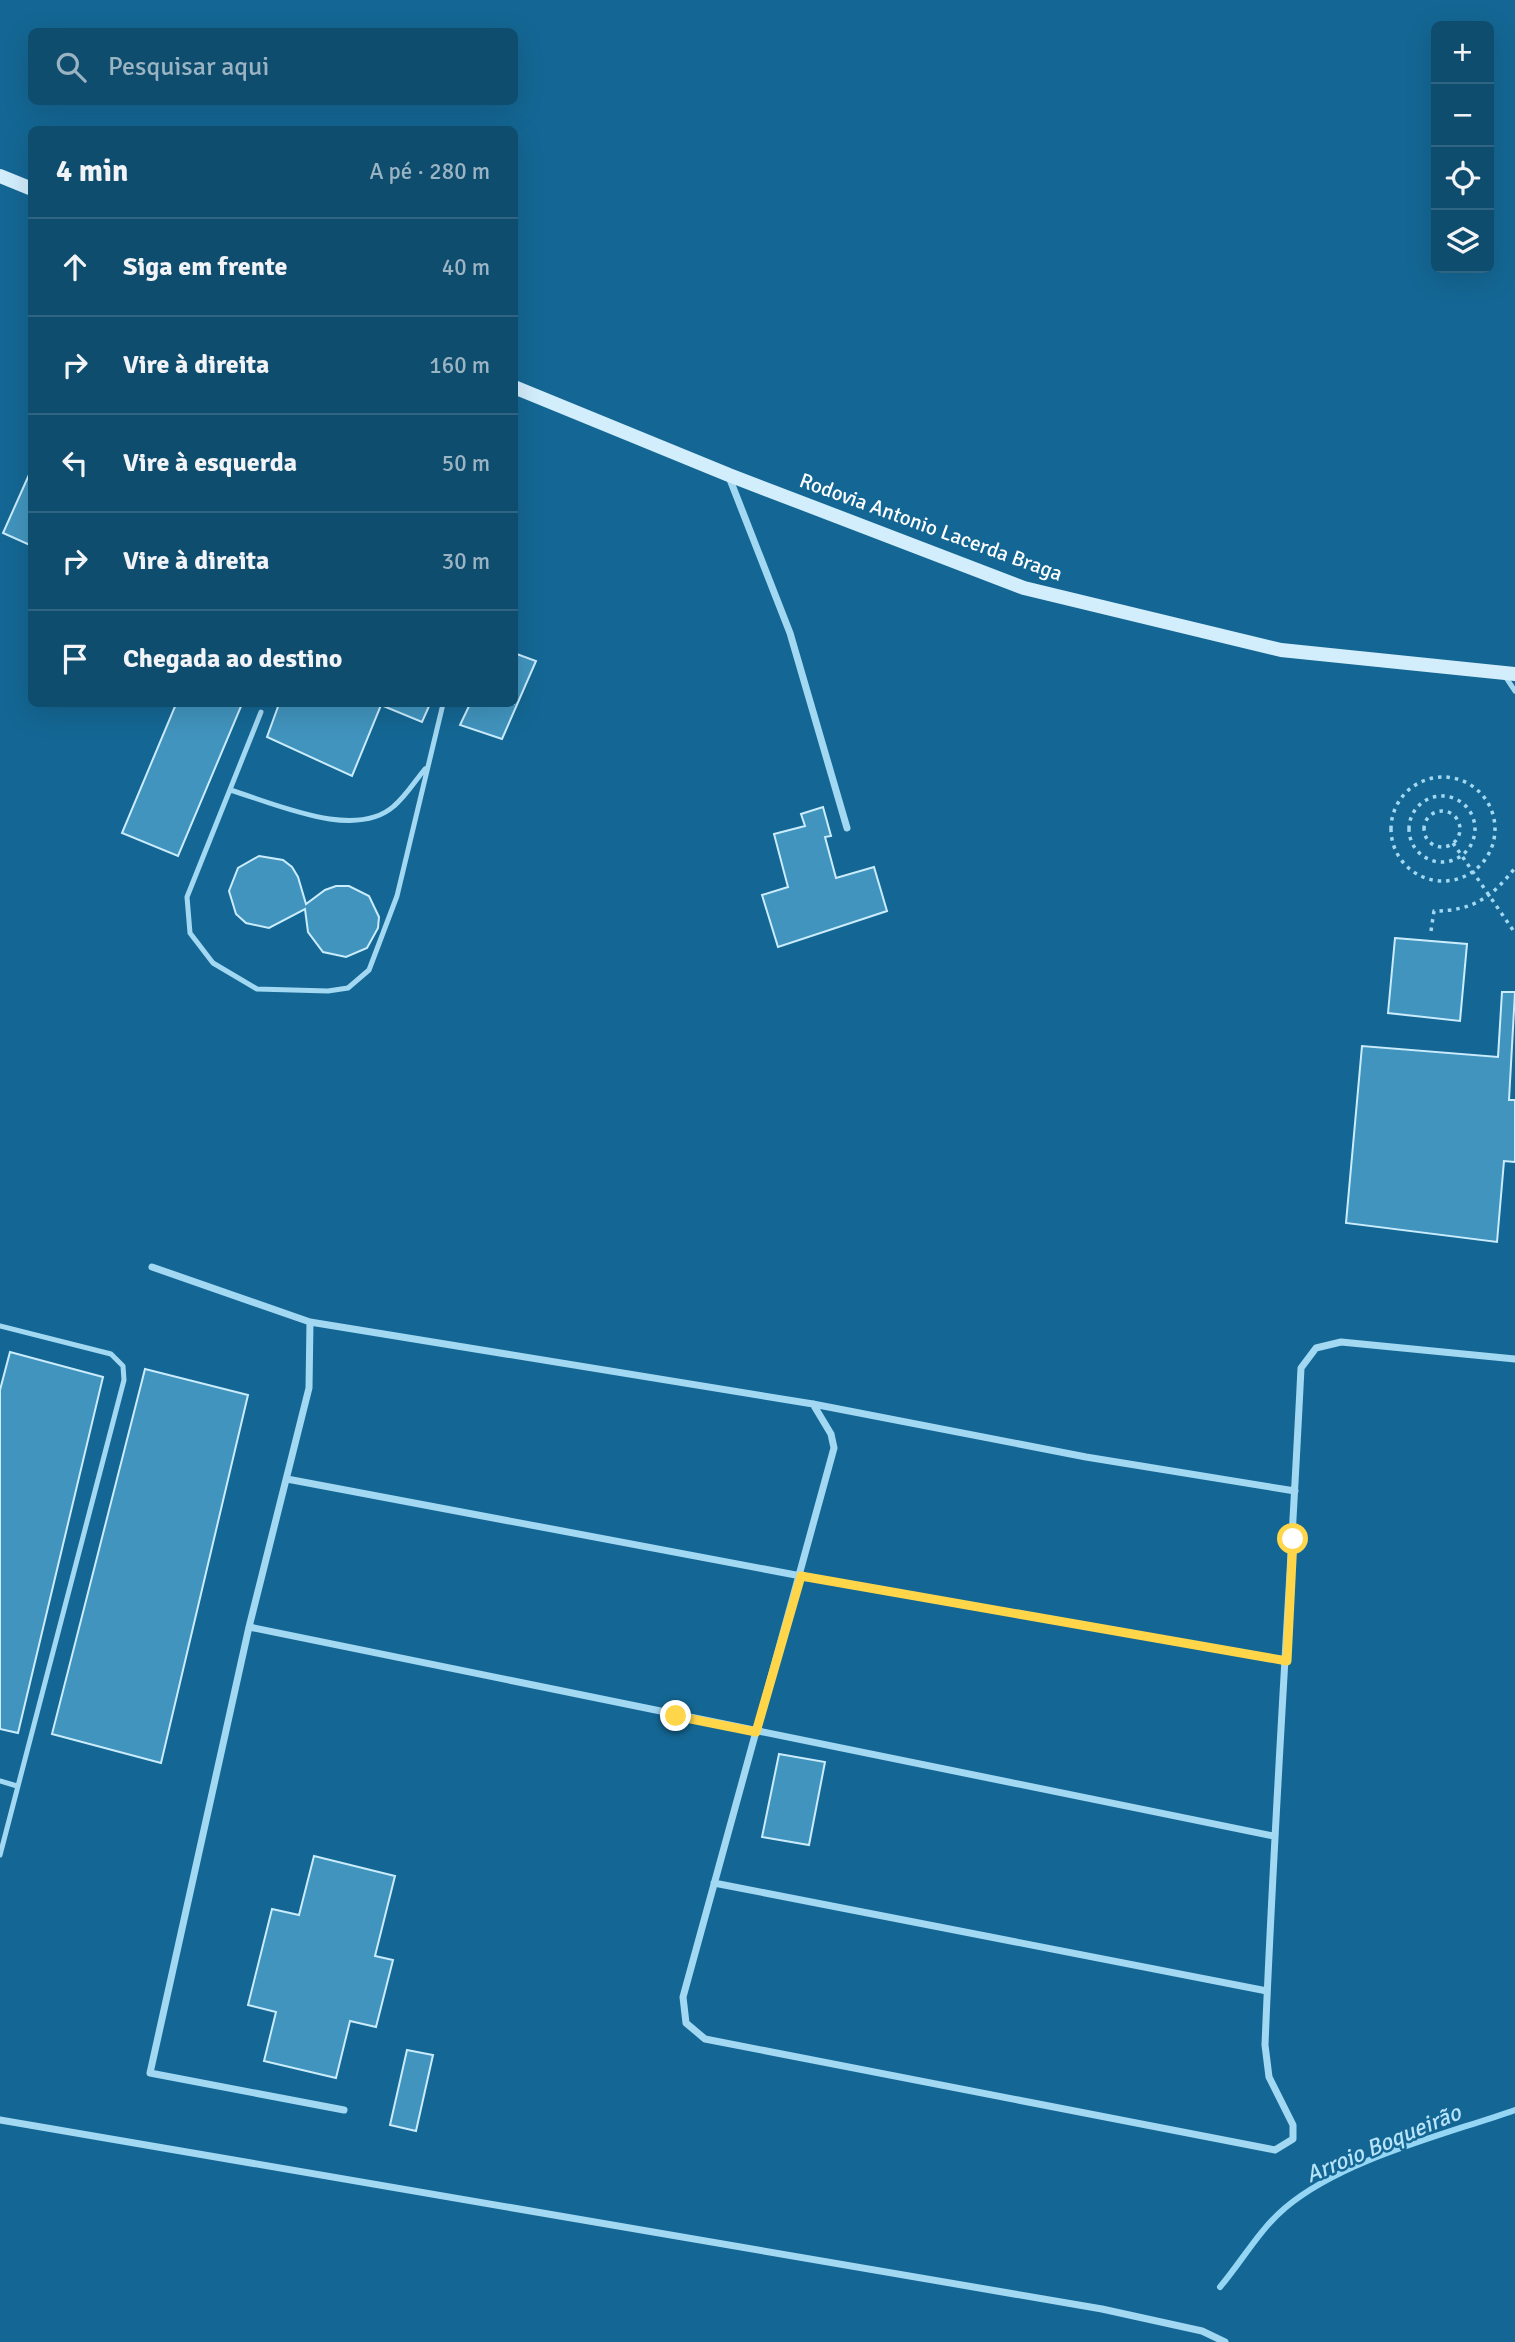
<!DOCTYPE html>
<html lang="pt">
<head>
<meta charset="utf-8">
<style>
	body { margin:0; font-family:Signika,sans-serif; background:#185474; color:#f1f3f6 }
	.controls { position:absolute; right:21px; top:21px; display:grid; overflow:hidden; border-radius:10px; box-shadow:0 7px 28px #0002 }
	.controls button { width:63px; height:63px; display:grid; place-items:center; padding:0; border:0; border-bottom:2px solid #2f6482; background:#0f4d6f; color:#f1f3f6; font:35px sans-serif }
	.stop { position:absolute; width:21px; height:21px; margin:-16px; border:5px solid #ffd54a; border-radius:50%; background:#fff }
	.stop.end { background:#ffd54a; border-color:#fff; box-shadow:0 2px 7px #0008 }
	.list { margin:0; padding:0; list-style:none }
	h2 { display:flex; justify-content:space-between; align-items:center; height:91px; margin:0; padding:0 28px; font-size:30px }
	h2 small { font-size:23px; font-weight:400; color:#9bb4c3 }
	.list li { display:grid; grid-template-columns:46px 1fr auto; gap:21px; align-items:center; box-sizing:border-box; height:98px; padding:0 28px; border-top:2px solid #2f6482 }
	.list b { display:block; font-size:26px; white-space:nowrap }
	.list em { font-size:23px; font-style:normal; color:#9bb4c3 }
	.icon { flex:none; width:38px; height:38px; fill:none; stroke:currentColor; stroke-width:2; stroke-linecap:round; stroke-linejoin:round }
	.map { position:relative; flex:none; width:1515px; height:2342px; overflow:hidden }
	.search { position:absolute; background:#0f4d6f; box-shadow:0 7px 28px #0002; left:28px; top:28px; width:490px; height:77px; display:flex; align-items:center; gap:18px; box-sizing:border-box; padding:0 24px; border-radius:10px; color:#9bb4c3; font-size:26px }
	.panel { position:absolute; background:#0f4d6f; box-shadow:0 7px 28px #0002; left:28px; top:126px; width:490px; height:581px; border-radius:10px }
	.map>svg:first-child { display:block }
</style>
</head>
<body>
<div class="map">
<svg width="1515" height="2342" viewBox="0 0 1515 2342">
	<rect width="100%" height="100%" fill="#146794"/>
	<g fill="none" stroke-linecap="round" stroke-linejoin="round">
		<!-- stream -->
		<path stroke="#95d6f5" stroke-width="6" d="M1220,2287c22,-26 39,-57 65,-79 58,-49 159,-73 230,-98"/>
	</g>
	<!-- building -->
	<path fill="#4194be" stroke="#caecfd" stroke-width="2" d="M32,468v78l-29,-13z
		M514,653l22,8 -34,78 -42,-14 10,-21h44z
		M176,704h66l-64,152 -56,-23z
		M279,704h151l-8,18 -41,-17 -29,71 -85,-39z
		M823,807l8,29 -6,1 11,41 38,-11 13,44 -109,36 -16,-52 26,-8 -14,-53 31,-8 -4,-12z
		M259,856l24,4 9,7 6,10 8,27 19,-14 11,-4h13l20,10 10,21 -1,11 -11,20 -21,9 -23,-5 -15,-20 -3,-23 -36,19 -23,-5 -10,-9 -7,-23 9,-23z
		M1395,938l72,6 -7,77 -72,-8z
		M1502,992h13l-6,108h6v62l-11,-1 -7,81 -151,-19 16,-177 136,11z
		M10,1352l93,25 -85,356 -18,-4v-339z
		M145,1369l103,26 -87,368 -109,-29z
		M779,1754l46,8 -16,83 -47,-8z
		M314,1856l81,20 -20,80 18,4 -17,67 -26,-6 -14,57 -72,-17 12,-49 -28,-7 24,-96 27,6z
		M407,2050l26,5 -17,76 -26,-6z"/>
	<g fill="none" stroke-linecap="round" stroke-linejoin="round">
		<!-- path -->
		<path stroke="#a3d8f2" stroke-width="3.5" stroke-dasharray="3.5 5" stroke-linecap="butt" d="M1391 829a52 52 0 1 1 104 0a52 52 0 1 1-104 0Z
			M1409 829a33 33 0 1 1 66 0a33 33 0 1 1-66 0Z
			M1424 829a18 18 0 1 1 36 0a18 18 0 1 1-36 0Z
			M1453,843l62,90
			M1431,931l3,-20c39,0 58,-14 81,-43"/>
		<!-- lane -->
		<path stroke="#a3d8f2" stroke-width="5" d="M1505,676l10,15
			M261,712l-74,185 3,36 23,30 44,26 71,2 20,-3 21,-18 28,-74 46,-192
			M230,790c44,13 125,51 164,16 12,-10 21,-25 31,-37
			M0,1326l111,28 12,12 1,14 -124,475
			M0,1781l17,5"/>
		<!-- street -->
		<path stroke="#a3d8f2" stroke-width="7" d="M729,477l61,156 57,195
			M152,1267l158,55 503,82 273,53 209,34
			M310,1322l-1,66 -60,239 -99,446 194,37
			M813,1404l18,30 3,14 -151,549 3,26 19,16 570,111 18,-11v-14l-24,-48 -4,-32c9,-226 25,-451 36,-677l15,-20 25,-6 174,17
			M287,1479l514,97 486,85
			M249,1627l1024,209
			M714,1883l553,108
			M0,2120l1102,189 100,22 23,11"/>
		<!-- secondary -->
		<path stroke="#d2edfc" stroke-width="14" d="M0,176l32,13
			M514,387l215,88 295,113 257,62 234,24"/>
	</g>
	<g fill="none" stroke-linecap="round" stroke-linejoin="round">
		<!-- route -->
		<path stroke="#ffd54a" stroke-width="9" d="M676,1716l80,16 45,-156 486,85 6,-122"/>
	</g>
	<g text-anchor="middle" stroke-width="5" stroke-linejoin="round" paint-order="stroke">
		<!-- street labels -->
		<g font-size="21" fill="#fff" stroke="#146794">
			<text transform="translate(931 527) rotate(20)" y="7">Rodovia Antonio Lacerda Braga</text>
		</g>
		<!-- water labels -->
		<g font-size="23" font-style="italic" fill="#b7e4fa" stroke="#146794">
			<text transform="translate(1383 2143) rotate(-23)" y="8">Arroio Boqueirão</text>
		</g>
	</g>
</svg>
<div class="controls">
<button>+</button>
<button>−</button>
<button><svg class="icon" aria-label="locate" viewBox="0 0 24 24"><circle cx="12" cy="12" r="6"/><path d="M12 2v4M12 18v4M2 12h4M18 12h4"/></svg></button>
<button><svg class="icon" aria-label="layers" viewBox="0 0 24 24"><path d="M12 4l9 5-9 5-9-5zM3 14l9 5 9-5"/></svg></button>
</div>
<div class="stop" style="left:1293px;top:1539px"></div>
<div class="stop end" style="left:676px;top:1716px"></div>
<div class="search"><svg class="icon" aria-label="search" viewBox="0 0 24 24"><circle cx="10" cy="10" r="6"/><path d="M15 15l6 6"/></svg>Pesquisar aqui</div>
<section class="panel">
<h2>4 min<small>A pé · 280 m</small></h2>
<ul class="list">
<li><svg class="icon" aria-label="ahead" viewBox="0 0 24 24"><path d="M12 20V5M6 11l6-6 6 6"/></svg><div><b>Siga em frente</b></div><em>40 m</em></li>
<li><svg class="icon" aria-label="right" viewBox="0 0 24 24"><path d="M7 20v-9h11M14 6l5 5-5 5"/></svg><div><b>Vire à direita</b></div><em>160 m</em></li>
<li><svg class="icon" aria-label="left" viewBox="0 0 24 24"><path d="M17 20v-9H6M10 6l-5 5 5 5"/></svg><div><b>Vire à esquerda</b></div><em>50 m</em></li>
<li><svg class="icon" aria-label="right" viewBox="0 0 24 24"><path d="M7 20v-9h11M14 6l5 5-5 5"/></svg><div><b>Vire à direita</b></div><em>30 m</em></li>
<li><svg class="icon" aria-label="arrive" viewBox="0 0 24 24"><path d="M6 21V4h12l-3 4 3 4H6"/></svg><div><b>Chegada ao destino</b></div></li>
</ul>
</section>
</div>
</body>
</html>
